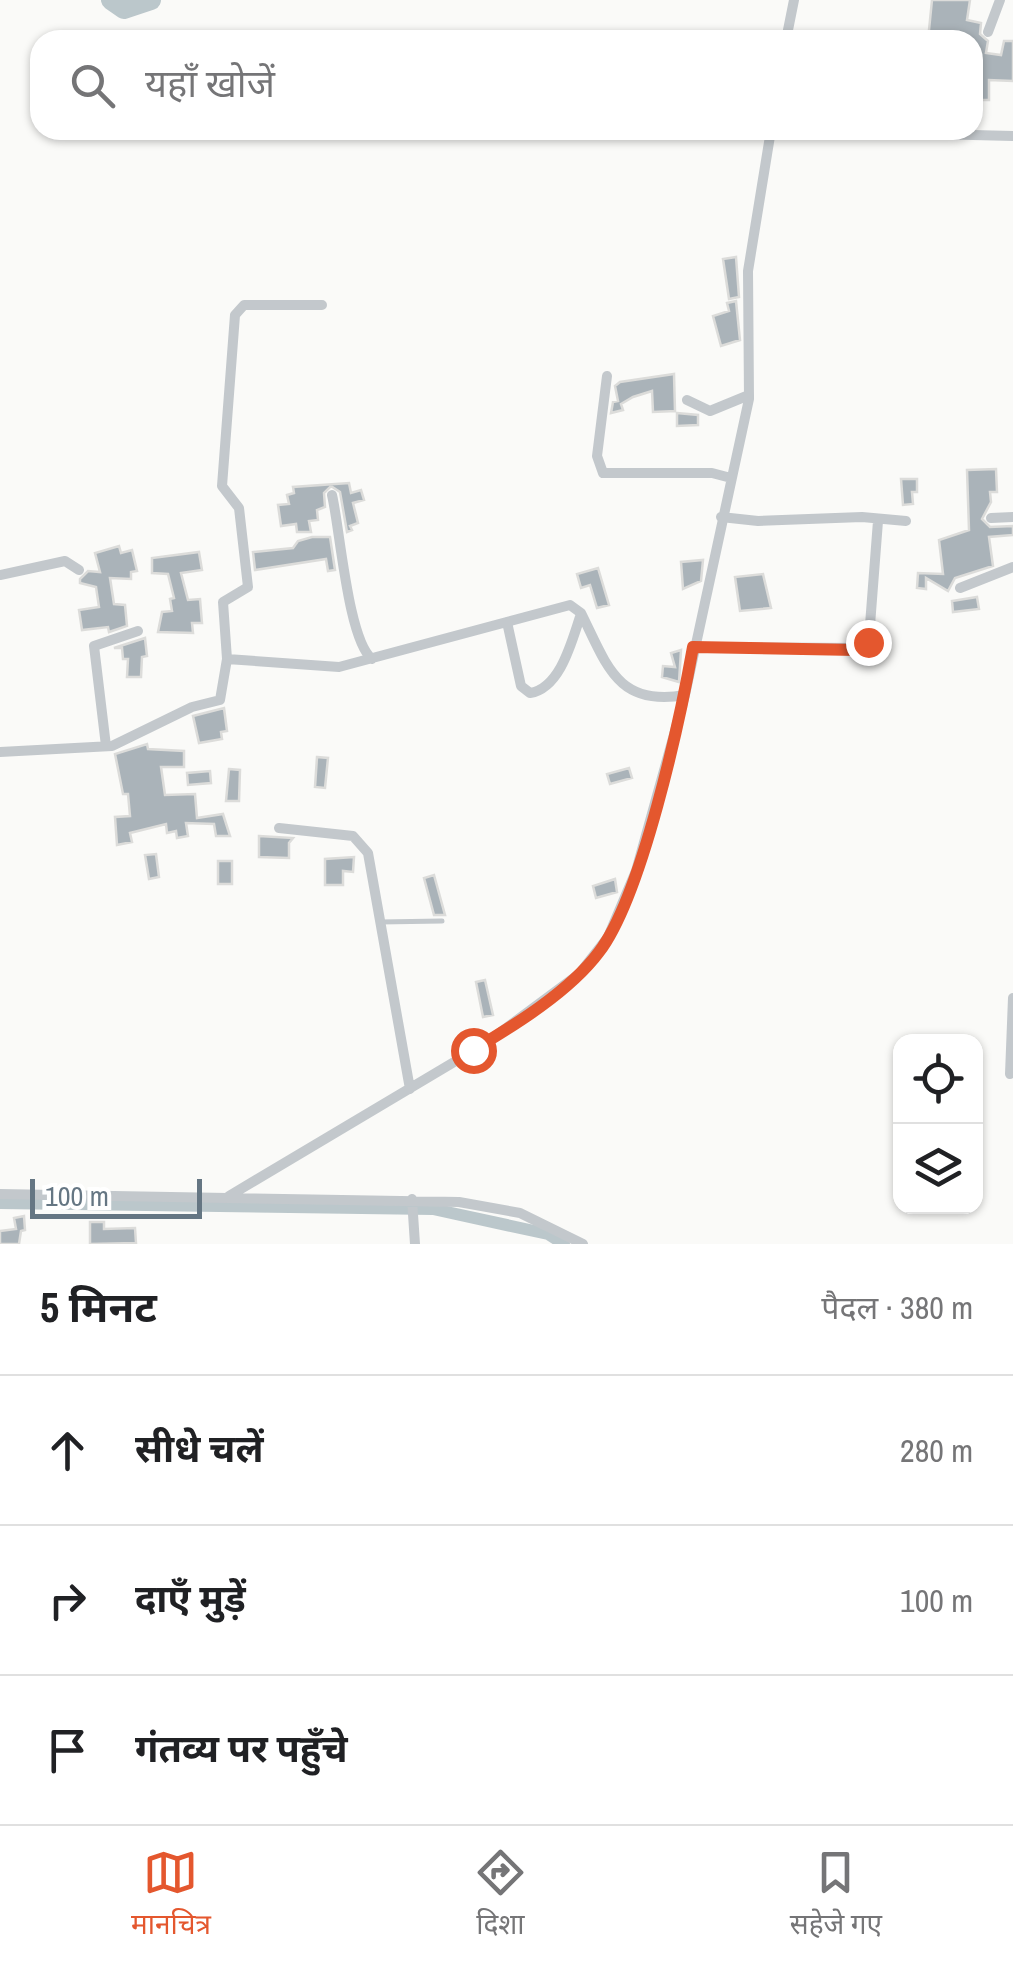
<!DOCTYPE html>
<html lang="hi">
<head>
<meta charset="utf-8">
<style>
	body { margin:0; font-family:"Archivo Narrow","Noto Sans Devanagari",sans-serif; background:#f6f6f6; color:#202124 }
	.controls { position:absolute; right:30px; bottom:30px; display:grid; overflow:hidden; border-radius:20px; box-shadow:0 2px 8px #0004 }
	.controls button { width:90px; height:90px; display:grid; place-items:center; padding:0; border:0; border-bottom:2px solid #e0e0e0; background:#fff; color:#202124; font:50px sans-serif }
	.scale { position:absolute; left:30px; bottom:25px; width:172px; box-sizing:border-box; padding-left:10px; border:5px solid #657683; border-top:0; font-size:28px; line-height:35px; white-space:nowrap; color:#657683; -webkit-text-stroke:8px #fff; paint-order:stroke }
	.stop { position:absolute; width:30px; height:30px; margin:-22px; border:8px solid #e4572e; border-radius:50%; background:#fff }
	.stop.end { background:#e4572e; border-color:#fff; box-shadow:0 2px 10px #0008 }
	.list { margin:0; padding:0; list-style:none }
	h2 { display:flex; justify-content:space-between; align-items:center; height:130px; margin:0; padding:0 40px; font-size:42px }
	h2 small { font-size:32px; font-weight:400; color:#757577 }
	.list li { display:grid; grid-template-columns:65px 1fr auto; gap:30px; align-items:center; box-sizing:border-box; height:150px; padding:0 40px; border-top:2px solid #e0e0e0 }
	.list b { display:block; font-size:38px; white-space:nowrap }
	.list em { font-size:32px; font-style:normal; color:#757577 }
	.icon { flex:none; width:55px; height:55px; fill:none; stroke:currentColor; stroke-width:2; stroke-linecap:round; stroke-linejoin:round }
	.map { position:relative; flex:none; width:1013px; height:1244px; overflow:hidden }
	.search { position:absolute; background:#fff; box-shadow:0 2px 8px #0004; left:30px; right:30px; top:30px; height:110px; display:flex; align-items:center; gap:25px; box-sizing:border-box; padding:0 35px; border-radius:30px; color:#757577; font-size:38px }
	.sheet { height:580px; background:#fff }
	nav { display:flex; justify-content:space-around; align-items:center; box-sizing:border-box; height:140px; border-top:2px solid #e0e0e0; background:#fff; font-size:28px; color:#757577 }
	nav a { display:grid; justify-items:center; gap:5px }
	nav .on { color:#e4572e }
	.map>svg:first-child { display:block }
</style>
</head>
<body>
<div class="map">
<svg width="1013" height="1244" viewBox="0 0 1013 1244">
	<rect width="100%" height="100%" fill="#fafaf8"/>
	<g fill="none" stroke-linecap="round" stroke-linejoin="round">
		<!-- canal -->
		<path stroke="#bbc7cb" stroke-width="12" d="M0,1203l433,6 115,25 16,10"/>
		<!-- river -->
		<path stroke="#bbc7cb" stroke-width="20" d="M111,0l13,9 27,-9"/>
	</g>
	<!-- building -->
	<path fill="#aab3b9" stroke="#dcdcda" stroke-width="2.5" d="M932,0h38l-3,20 14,3 -1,11 8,7 -2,12 15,2 3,-14h9v40l-24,-1v20h-16v-60h-45z
		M736,257l3,40 -10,2 -6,-40z
		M736,301l4,39 -19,6 -8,-30 16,-5 -2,-8z
		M674,374l1,37 -22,1 -1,-21 -19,6 -12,7 2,6 -12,3 2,-11 5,-1 -3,-15 5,-4z
		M677,413l21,2v10l-21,1z
		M996,469l1,23h-7l1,10 -9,17 8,8 23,-1v9l-24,2 4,29 -38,12 -7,13 -22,-13v11l-9,-1 1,-15 25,1 -4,-34 30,-10 -2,-60z
		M901,479h16v13h-5l1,12 -10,1z
		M349,483l2,10 10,-3 3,10 -11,3 5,20 -8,3 2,4 -5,2 -7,-40 -9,-6 -7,7 1,14 -8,3 1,10 -9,1 2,11h-14l-1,-8 -15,2 -3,-21 11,-1 -2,-9 7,-2 -1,-6z
		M312,537h18l5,33 -7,1 -2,-12 -71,11 -2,-18 40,-4 5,-7z
		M119,546l2,7 11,-3 5,21 -6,1v7l-21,-1 4,26 11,1 2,21 -18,6 -1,-5 -26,3 -3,-20 20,-3 -3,-20 -16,-4v-4l8,-8 12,1 -5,-19z
		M199,552l3,18 -21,3 7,27 12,-1 2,24h-10l1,10 -35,-1 4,-20 10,-1 -2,-12 4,-1 -6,-24 -16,-1v-15z
		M703,560l-2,21 -18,8 -2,-27z
		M598,568l11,37 -12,3 -7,-23 -9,3 -4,-14z
		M763,574l8,34 -31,3 -5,-34z
		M977,597l2,12 -26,3 -1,-11z
		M145,638l2,18 -5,1 -1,20h-14l1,-18h-5l-1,-11h-8z
		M681,650l-2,32 -17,-5 1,-11 12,1 -4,-14z
		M224,708l3,23 -6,1 1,7 -23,4 -6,-27z
		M147,744l1,5 36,2v16h-23l4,28 30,-1 2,24 26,-4 7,22h-14l-2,-12 -28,-1 2,13 -11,2 -1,-7 -9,2 -1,-9 -36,9 2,9 -15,3 -2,-28 15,-1 -2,-22h-5l-8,-40z
		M317,757l11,1 -3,30 -10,-1z
		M629,768l3,10 -22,6 -3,-10z
		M229,769l11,1 -1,31h-13z
		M210,771l1,12 -23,2 -1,-12z
		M259,836l34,2 -4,5v15l-30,-1z
		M156,854l3,23 -10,2 -4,-24z
		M354,857l-1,15 -10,-1v14h-18v-26z
		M218,861h14v23h-14z
		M434,875l11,40h-11l-10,-37z
		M615,879l2,13 -21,6 -3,-12z
		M485,980l8,35 -10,2 -7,-35z
		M24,1216l1,14 -4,1 -2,13h-19v-13l16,-2 -2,-11z
		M90,1222h14v7l31,-1 1,15 -46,1z"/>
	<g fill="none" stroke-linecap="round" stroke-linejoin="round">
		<!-- lane -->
		<path stroke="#c3c8cc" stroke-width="5" d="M380,922l62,-1"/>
		<!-- street -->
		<path stroke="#c3c8cc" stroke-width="10" d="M988,32l12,-32
			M786,40l8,-40
			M770,130l243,6
			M607,376l-10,80 6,17h109l19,5
			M687,400l23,11 39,-16
			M332,495c8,34 16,145 40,164
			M721,517l37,4 104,-4 44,4
			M991,518l22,-1
			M0,575l65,-14 14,9
			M960,588l53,-21
			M507,622l14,64 9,7c31,-5 42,-53 51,-79
			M693,647l171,1 5,-10 9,-117
			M227,659l112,8 231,-62 11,8c26,52 36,94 104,82
			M106,746l-12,-100 44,-15
			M0,752l112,-6 80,-39 28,-7 7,-41 -4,-57 25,-15 -9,-79 -17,-22 13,-171 9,-10h78
			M279,828l74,8 15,17 42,236
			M1010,1074l3,-76
			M0,1194l459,8 61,11 63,31
			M229,1196l257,-153 93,-69 29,-37 28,-66 49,-176 64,-296 -1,-128 23,-141
			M412,1199l3,45"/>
	</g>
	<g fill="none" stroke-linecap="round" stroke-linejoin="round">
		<!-- route -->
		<path stroke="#e4572e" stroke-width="12" d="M473,1050c42,-25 97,-59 126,-98 43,-56 81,-232 94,-305l163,3 12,-8"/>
	</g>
</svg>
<div class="controls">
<button><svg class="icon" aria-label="locate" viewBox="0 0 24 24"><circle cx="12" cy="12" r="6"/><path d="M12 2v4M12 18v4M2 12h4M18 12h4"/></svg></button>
<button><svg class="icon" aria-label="layers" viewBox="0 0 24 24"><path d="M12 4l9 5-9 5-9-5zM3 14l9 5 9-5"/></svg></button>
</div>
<div class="scale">100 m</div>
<div class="stop" style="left:473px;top:1050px"></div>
<div class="stop end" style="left:868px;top:642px"></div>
<div class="search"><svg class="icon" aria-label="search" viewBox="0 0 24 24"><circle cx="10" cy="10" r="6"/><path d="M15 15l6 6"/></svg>यहाँ खोजें</div>
</div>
<section class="sheet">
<h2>5 मिनट<small>पैदल · 380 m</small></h2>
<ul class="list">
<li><svg class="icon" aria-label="ahead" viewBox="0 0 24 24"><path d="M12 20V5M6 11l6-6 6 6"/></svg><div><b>सीधे चलें</b></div><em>280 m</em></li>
<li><svg class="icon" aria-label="right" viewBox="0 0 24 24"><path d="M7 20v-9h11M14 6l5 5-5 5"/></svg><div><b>दाएँ मुड़ें</b></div><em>100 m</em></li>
<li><svg class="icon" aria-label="arrive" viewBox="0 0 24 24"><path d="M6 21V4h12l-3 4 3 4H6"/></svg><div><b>गंतव्य पर पहुँचे</b></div></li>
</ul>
</section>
<nav>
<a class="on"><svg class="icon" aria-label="map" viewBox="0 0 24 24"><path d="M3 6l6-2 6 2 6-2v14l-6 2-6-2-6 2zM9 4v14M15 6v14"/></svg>मानचित्र</a>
<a><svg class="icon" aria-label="directions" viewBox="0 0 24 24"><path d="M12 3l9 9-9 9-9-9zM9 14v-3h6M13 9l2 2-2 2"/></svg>दिशा</a>
<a><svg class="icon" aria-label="saved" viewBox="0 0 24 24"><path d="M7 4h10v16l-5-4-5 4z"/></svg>सहेजे गए</a>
</nav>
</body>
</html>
